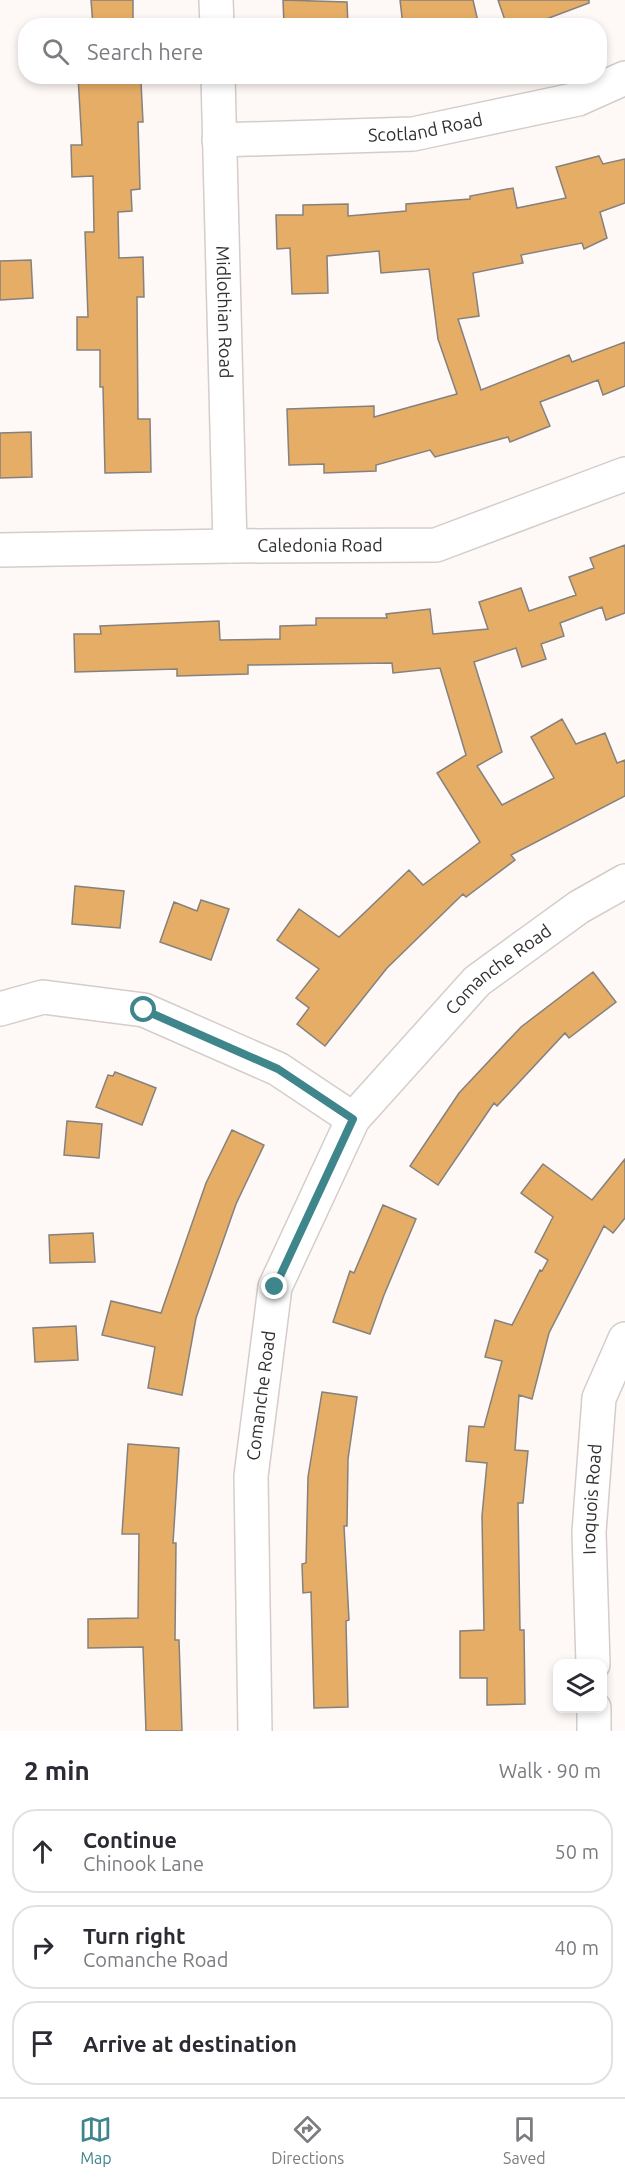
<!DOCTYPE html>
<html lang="en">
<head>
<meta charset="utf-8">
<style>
	body { margin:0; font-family:Ubuntu,sans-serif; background:#f2f2f3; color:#2b2b33 }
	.controls { position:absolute; right:18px; bottom:18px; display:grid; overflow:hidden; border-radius:12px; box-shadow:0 3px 9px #0003 }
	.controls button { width:54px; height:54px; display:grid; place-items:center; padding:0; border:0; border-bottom:2px solid #e1e1e2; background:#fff; color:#2b2b33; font:30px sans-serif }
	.stop { position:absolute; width:18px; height:18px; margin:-14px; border:4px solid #3e868b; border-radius:50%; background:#fff }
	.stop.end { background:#3e868b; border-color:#fff; box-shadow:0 2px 6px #0008 }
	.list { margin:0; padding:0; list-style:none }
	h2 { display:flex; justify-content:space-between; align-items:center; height:78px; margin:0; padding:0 24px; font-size:26px }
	h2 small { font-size:20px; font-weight:400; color:#7c7c81 }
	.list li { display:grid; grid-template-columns:39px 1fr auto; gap:18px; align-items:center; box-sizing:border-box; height:84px; margin:0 12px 12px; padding:0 12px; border:2px solid #e1e1e2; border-radius:24px }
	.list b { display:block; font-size:22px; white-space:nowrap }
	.list p { margin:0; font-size:20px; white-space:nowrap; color:#7c7c81 }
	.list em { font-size:20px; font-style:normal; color:#7c7c81 }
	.icon { flex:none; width:33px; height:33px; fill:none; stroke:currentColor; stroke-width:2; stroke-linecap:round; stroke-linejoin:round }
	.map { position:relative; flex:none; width:625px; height:1731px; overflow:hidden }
	.search { position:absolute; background:#fff; box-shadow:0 3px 9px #0003; left:18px; right:18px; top:18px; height:66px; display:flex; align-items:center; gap:15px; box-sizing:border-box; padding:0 21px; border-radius:24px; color:#7c7c81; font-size:22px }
	.sheet { height:366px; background:#fff }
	nav { display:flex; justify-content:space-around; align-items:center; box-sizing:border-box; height:84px; border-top:2px solid #e1e1e2; background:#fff; font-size:16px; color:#7c7c81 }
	nav a { display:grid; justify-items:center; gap:3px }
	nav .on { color:#3e868b }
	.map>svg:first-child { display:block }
</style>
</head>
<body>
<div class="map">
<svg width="625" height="1731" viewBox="0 0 625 1731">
	<rect width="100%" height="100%" fill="#fef8f6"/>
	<!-- building -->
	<path fill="#e6ad66" stroke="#85817c" stroke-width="1.5" d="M91,0h42v26h-40z
		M283,0l64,2 1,24h-64z
		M400,0h73l6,26h-76z
		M498,0h91v3l-48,18 1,5h-35z
		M78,76h37l1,7 25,-1 2,40h-5l2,67 -9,1 1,21 -14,1 1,46 24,-1 1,40h-7l1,122h12l1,53 -46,1 -2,-86h-3v-37h-23v-33h11l-3,-85h9l-1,-56 -21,1 -1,-32h11z
		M599,156l4,8 22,-5v44l-25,9 7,26 -23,11 -2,-6 -61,12 2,8 -50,10 6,43 -21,3 23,71 88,-35 3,7 53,-20v44l-22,9 -5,-15 -58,22 10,24 -40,16 -2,-5 -73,20 -5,-7 -54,15v6l-52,2v-9l-35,1 -2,-56 87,-3v11l83,-23 -19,-55 -9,-70 -48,4 -2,-22 -52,5 1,37 -36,1 -2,-46 -13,1 -1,-34h27v-10l45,-1v12l58,-5v-7l64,-5v-3l43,-8 4,20 49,-10 -10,-31z
		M31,260l2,38 -33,2v-39z
		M31,432l1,45 -32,1v-45z
		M625,545v68l-19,7 -4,-13 -42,16 4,13 -23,8 5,15 -24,8 -6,-19 -42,14 28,90 -25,14 25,39 52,-27 -23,-41 31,-18 14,25 29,-11 12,30 8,-3v36l-114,59 4,5 -49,37 -3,-3 -76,74 -62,78 -28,-22 12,-16 -13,-10 23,-29 -42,-29 22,-31 40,28 70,-67 14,15 57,-43 -43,-69 29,-18 -26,-87 -47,5 -1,-10 -144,2v9l-71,2v-7l-102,3 -1,-38h27l-1,-8 119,-5 1,19 60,-1v-13l36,-1v-7h71l-1,-4 44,-5 3,25 55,-5 -9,-27 42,-14 8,23 47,-16 -7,-18 25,-9 -4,-10z
		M75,886l49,5 -4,37 -48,-4z
		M201,900l28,9 -18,51 -51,-18 14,-40 23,9z
		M593,972l23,30 -47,36 -4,-5 -68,73 -3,-3 -56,82 -28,-19 49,-73 62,-66z
		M115,1072l41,16 -14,37 -46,-18 12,-32 5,1z
		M67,1121l35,3 -3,34 -35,-3z
		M232,1130l32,15 -28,59 -40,114 -14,77 -34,-7 7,-41 -53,-12 9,-34 50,12 45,-130z
		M625,1159v59l-12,15 -9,-7 -55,107 -17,66 -13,-4 -4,55 13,1 -5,52h-5l2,127h4l1,74 -38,1v-27h-27v-47l24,-1 -2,-114 5,-53 -21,-2 3,-35 15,1 18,-66 -17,-4 10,-37 17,5 28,-55 2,1 6,-11 -13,-8 18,-35 -32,-24 22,-29 49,36z
		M383,1205l33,14 -32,76 -14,39 -37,-12 17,-51 4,2z
		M93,1233l2,29 -45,1 -1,-28z
		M76,1326l2,34 -43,2 -2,-34z
		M322,1392l35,5 -9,62 -1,67h-3l5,94 -3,1 2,86 -34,1 -3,-116 -8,1 -1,-29 4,-1 2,-86z
		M128,1444l51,4 -6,95h3l-1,97h4l3,91h-36l-3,-84 -55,1v-29l50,-1 1,-84h-17z"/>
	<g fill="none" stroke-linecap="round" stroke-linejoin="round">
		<defs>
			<g id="street">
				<path d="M216,0l1,26"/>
				<path id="s1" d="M218,76l12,470"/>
				<path id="s2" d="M219,140l194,-6 165,-35 47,-21"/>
				<path id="s3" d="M0,550l230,-4 206,-1 189,-71"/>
				<path d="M0,1009l43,-12 101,13 134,59 75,50"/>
				<path id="s4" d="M593,1664l-4,-132 10,-134 26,-59"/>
				<path d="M594,1708v23"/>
				<path id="s5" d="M255,1731l-4,-255 24,-189 78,-168 124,-138 102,-74 46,-26"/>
			</g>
		</defs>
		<!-- street casing -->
		<use href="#street" stroke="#d5cdca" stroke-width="36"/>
		<!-- street -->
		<use href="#street" stroke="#fff" stroke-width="33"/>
	</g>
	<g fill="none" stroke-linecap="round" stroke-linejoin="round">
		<!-- route -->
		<path stroke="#3e868b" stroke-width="8" d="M144,1010l134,59 75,50 -78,168"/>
	</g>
	<g text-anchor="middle" stroke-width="4.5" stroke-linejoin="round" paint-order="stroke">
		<!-- street labels -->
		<g font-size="18" fill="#33302f" stroke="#fef8f6">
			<text dy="6" stroke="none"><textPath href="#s2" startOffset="207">Scotland Road</textPath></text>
			<text dy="6" stroke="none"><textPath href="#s1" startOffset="236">Midlothian Road</textPath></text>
			<text dy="6" stroke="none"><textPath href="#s3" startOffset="320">Caledonia Road</textPath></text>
			<text dy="6" stroke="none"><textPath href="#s5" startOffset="840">Comanche Road</textPath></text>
			<text dy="6" stroke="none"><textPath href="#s5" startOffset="336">Comanche Road</textPath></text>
			<text dy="6" stroke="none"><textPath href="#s4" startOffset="165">Iroquois Road</textPath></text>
		</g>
	</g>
</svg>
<div class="controls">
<button><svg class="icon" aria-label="layers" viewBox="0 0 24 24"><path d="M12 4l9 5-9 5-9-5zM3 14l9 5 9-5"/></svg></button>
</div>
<div class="stop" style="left:144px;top:1010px"></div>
<div class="stop end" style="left:275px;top:1287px"></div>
<div class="search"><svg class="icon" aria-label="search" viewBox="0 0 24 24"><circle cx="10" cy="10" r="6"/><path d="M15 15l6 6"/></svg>Search here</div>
</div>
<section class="sheet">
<h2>2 min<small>Walk · 90 m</small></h2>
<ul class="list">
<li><svg class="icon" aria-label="ahead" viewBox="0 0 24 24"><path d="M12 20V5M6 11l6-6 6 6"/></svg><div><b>Continue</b><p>Chinook Lane</p></div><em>50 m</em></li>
<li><svg class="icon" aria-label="right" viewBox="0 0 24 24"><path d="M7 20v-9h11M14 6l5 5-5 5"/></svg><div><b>Turn right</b><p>Comanche Road</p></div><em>40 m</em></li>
<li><svg class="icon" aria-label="arrive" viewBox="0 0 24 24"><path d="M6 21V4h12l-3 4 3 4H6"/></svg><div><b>Arrive at destination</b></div></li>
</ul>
</section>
<nav>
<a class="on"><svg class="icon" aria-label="map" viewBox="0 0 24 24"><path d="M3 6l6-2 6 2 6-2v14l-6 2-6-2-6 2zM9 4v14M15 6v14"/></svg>Map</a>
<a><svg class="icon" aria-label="directions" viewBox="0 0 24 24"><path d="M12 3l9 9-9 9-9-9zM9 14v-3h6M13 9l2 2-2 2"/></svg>Directions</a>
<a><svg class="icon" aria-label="saved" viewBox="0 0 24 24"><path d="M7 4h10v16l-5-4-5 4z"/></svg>Saved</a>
</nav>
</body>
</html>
